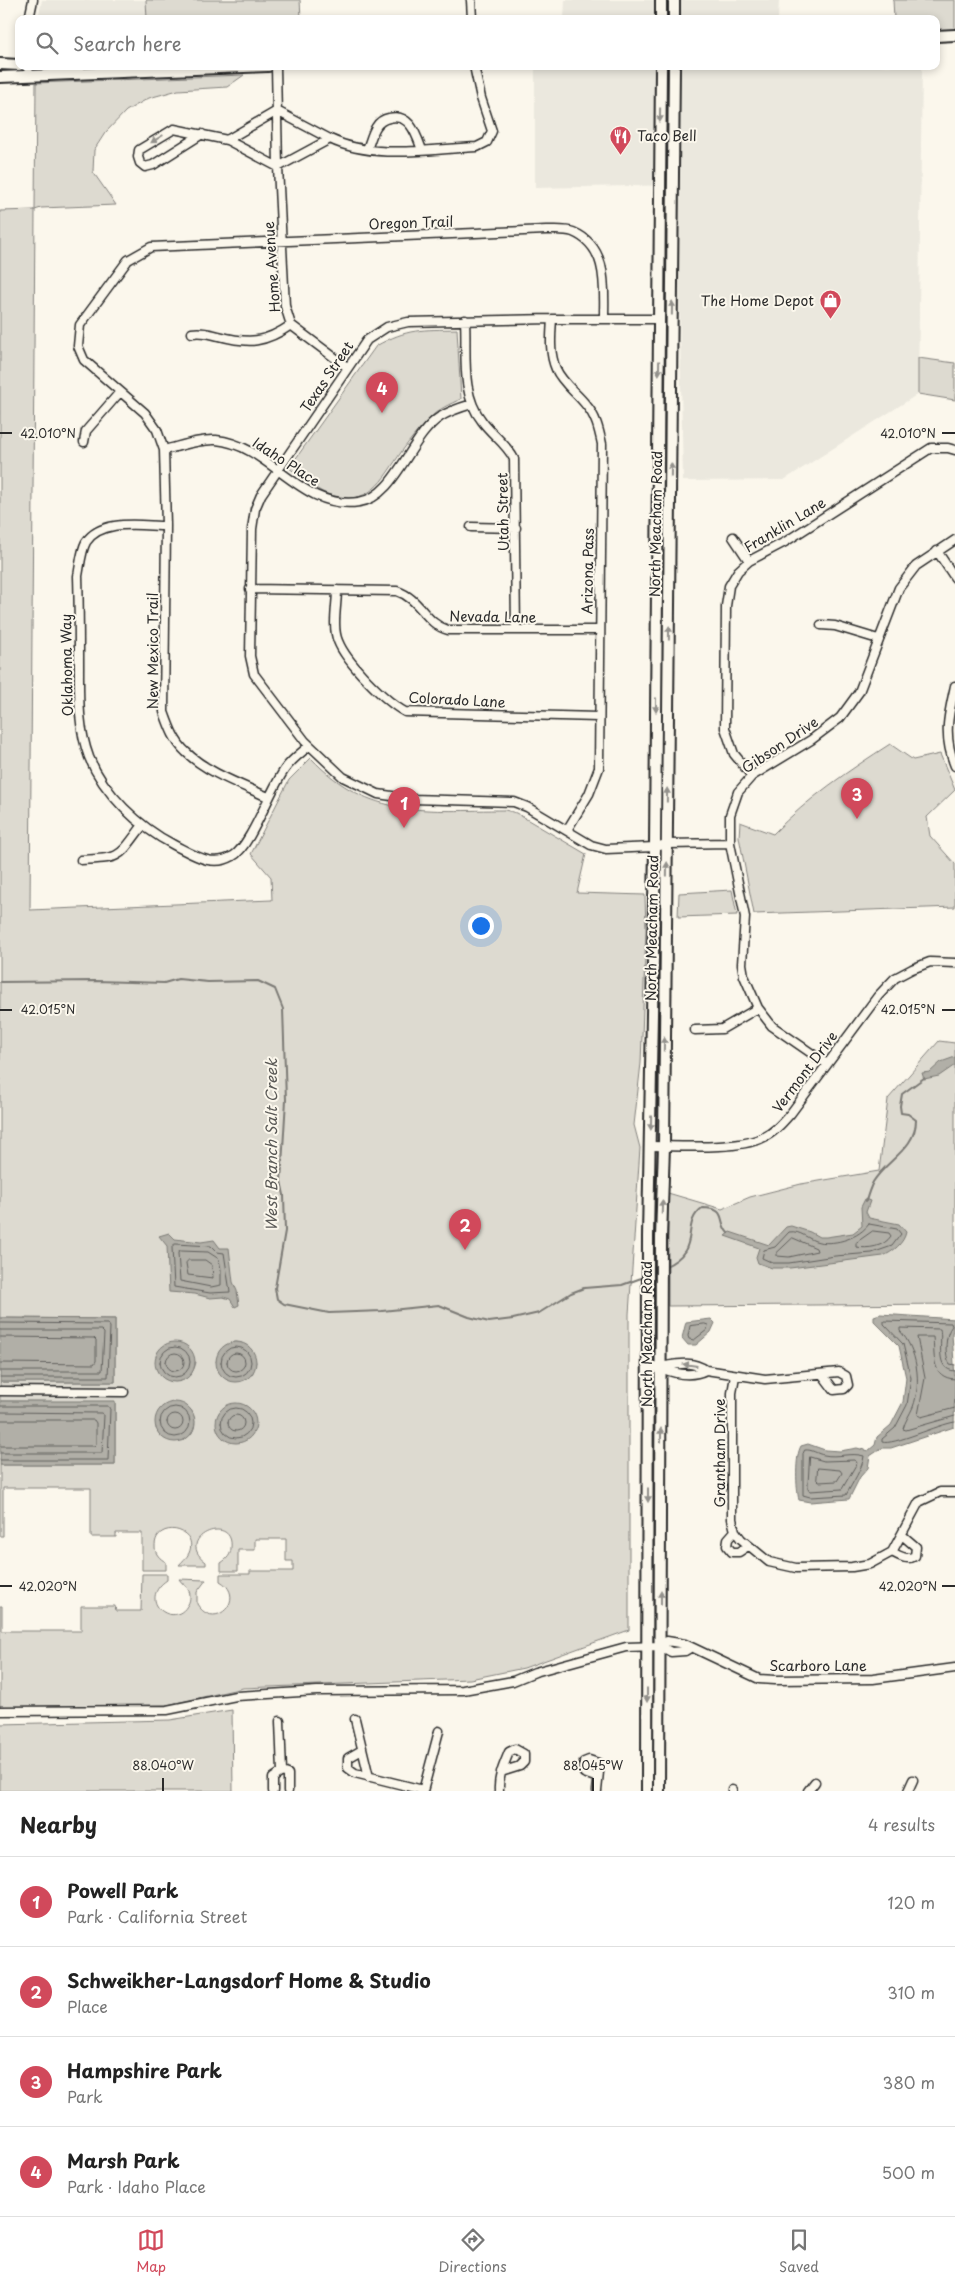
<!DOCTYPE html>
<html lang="en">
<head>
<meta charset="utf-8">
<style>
	body { margin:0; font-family:"Playpen Sans",sans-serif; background:#f6f6f6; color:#222 }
	.you { position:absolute; left:480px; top:925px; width:18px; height:18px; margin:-12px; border:4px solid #fff; border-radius:50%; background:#1a73e8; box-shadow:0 0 0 8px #1a73e833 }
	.badge { display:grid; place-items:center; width:32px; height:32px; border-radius:50%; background:#d1495b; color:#fff; font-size:16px; font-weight:700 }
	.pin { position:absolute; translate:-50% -41px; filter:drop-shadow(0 1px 2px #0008) }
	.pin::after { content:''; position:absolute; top:26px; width:18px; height:15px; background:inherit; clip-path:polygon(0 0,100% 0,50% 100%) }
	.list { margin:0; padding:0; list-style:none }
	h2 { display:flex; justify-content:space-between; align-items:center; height:65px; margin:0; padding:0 20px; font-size:21px }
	h2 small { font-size:16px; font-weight:400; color:#767676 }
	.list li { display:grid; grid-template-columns:32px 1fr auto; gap:15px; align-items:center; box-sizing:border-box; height:90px; padding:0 20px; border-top:1px solid #e0e0e0 }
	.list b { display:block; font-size:19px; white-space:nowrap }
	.list p { margin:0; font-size:16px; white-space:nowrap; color:#767676 }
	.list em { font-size:16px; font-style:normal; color:#767676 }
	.icon { flex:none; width:28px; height:28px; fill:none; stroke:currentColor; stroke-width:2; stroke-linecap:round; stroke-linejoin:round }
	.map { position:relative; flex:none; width:955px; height:1791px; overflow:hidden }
	.search { position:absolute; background:#fff; box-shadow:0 2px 8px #0003; left:15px; right:15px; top:15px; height:55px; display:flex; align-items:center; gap:12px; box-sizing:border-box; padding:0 18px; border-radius:10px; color:#767676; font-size:19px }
	.sheet { height:425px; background:#fff }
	nav { display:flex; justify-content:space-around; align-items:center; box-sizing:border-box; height:70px; border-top:1px solid #e0e0e0; background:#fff; font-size:14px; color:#767676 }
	nav a { display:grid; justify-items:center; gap:2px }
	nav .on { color:#d1495b }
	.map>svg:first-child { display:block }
</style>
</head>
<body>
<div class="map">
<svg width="955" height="1791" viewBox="0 0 955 1791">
	<rect width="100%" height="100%" fill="#fbf7ec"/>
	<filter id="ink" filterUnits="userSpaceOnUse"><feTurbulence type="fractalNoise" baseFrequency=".02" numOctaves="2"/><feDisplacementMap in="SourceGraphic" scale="10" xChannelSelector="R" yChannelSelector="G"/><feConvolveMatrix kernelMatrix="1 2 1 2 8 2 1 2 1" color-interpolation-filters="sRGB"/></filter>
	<g filter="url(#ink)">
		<!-- built -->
		<path fill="#ebe8de" d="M42,0h104l1,19h-109z
			M565,0h214l-1,19h-214z
			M535,66h387l-4,328 -134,86 -101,1 -6,-296 -142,3z"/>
		<!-- green -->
		<path fill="#dddad0" stroke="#84827e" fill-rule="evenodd" d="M146,0h154l1,18 -154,1z
			M893,0h62v35l-19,1v-17h-42z
			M244,75l-17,12 -49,3 -29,8 -23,13 -21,22 -11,17 -1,22 23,33 -75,3 -6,2 -5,700 242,-10 -1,-23 -20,-23 38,-74 22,-22c59,62 116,52 194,52l11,3 70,41 -9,39 68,2 1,34 -5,134 -7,62 6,23 -11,166v316l-105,38 -54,11 -227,9 -76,17 -167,2v-101h2v25h79v-25h34l1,5h25l1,-37h25v6c-31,21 6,49 20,26 3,-4 4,-10 2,-15 -2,-5 -8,-8 -10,-12l27,1 -9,12v12c18,29 51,-7 23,-23v-7h30v-3h43v-10h-7v-22h-31v11h-17v21h-17v-8c6,-4 10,-8 10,-15 4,-36 -59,-11 -25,14v3h-27c3,-4 8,-7 10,-12 11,-26 -35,-34 -34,-6 0,7 5,12 11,15v8h-24v-37h-26v4h-25v-49h-88v48h-3v-71h115v-63l-115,-1v-19h115v-63l-115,-1v-1107l35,-1 1,-127zM236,1342l6,1 14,19 -4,13 -36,-13c2,-11 9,-18 20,-20zM196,1362c-4,20 -23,26 -37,12zM191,1410c7,12 4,25 -9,31l-26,-12 1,-14z
			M457,329l4,70c-11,5 -23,10 -32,20 -10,10 -19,21 -27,32 -20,29 -32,58 -75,43 -13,-5 -26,-18 -38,-26l87,-122c32,-18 46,-16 81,-17z
			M918,358l37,5v37l-37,-6z
			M890,744l23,16 27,-6 15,36 -28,27 3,19 25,28v43l-201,7 -15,-77 1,-15 33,12c35,-36 75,-63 117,-90z
			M732,890l5,25 -59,2 1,-24z
			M939,1041l16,2v261l-287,2v-113l54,16 28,-12 51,-13 78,-13 9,-72z
			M232,1710l1,81h-233v-67l170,-4z"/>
		<!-- water -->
		<path fill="#b1afa7" stroke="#7b7a75" d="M955,1057v8l-16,11 -15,3 -2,-6 8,-1 11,-10z
			M865,1199l5,2 -4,11 3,6 30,6 7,8c-2,11 -13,20 -23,24l-93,12h-18l-14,-5 -2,-6 3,-9 -34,-12 5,-4 39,13 17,-18 5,-1 19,6 9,5h7l27,-4 9,-7 -1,-19z
			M169,1233l6,6 26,3 13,-2 6,8h9l4,34 4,9 2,14 -4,2 -5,-8 -7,-2 -13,1 -15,-4 -26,-2 -2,-46 -8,-10z
			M880,1314l75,5 -3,15 3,44 -1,49 -63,21h-9l-12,8 -2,12 -8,9 -11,22 -39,3 -11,-2c-3,-12 -4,-44 2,-54l7,-2 17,6 15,1 17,-3 11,3 7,-6 2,-8 14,-12 12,-23 3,-24 -7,-32 -25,-25v-5z
			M0,1318l115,1v63h-115z
			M711,1319l4,4 -4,9 -15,13h-8l-6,-7 4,-16z
			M155 1362a20 20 0 1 1 40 0a20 20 0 1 1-40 0Z
			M216 1362a20 20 0 1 1 40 0a20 20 0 1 1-40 0Z
			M0,1401h115v64h-115z
			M155 1422a20 20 0 1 1 40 0a20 20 0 1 1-40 0Z
			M216 1423a20 20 0 1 1 40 0a20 20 0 1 1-40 0Z"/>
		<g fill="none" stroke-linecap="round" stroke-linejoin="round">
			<!-- shore -->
			<path stroke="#61605d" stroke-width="1" d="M869,1224l28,5 4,5 -9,12 -20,7 -37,3 -46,7h-16l-11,-5 2,-8 11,-3 14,-15c12,-2 19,8 30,10 17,3 40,-4 50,-18z
				M873,1231l16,2 2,3c-7,11 -23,13 -35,11v-4z
				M793,1238l23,10 1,3 -28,6 -12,-1v-3z
				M175,1244l36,2 6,6 7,1 6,39 -20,1 -36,-6 -2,-40z
				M181,1251l27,1 11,7 2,11v15l-10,2 -31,-6 -2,-28z
				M189,1260h16l7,5 1,13 -25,-3 -2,-12z
				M0,1323l108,1 2,3 -2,50h-108
				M705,1324l3,1 -1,5 -13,10 -5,-1 -1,-3 2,-10z
				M0,1330h101l3,3 -2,38h-102
				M0,1337l94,1 2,2v21l-2,3 -94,-1
				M160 1362a15 15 0 1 1 30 0a15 15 0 1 1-30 0Z
				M221 1362a15 15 0 1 1 30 0a15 15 0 1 1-30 0Z
				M166 1362a9 9 0 1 1 18 0a9 9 0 1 1-18 0Z
				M227 1362a9 9 0 1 1 18 0a9 9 0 1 1-18 0Z
				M955,1365l-5,-1c-6,-8 -5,-31 2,-38l-1,-3 -67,-2v3l19,20 8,34 -4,27 -12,23 -13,11v3c11,4 57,-18 73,-20
				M955,1371c-21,-1 -12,-28 -15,-42l-40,-1v3c17,18 22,52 13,76 -3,7 -8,14 -10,22l3,1 49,-14
				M955,1379c-25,-1 -20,-25 -22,-42h-16l8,41 -7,37 3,2 34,-9
				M0,1406h108l2,3 -2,51h-108
				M160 1422a15 15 0 1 1 30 0a15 15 0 1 1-30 0Z
				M221 1423a15 15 0 1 1 30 0a15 15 0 1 1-30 0Z
				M0,1412l101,1 3,2 -2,38h-102
				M167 1422a8 8 0 1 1 16 0a8 8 0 1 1-16 0Z
				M228 1423a8 8 0 1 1 16 0a8 8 0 1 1-16 0Z
				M0,1420h94l2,3v21l-2,2h-94
				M805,1450c7,-1 12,4 19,5 13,3 27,-3 40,1 -1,11 -12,28 -18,39l-36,2 -7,-2v-41z
				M810,1457l14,4 31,-1 2,3 -15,26 -32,2 -2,-3z
				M818,1468l22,2 2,3 -5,8 -18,1 -2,-2z"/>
			<!-- stream -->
			<path stroke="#7b7a75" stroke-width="2" d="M0,982l96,-1 68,2 14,-4 30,3 50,-1 17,8 8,20 3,91 -5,81 3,14 1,36 -10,57 2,11 7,5 45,9 53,-2 57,-6 30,12 20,5 24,-3 26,-6 32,-20 13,-5 38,-3 22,-8
				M866,1201c2,-7 4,-13 7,-19 14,-23 43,-33 43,-62l-8,-6 -7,-1 -1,-7 2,-12 22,-16
				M664,1267c40,-18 15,-41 38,-59 27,0 15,14 26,25"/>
			<defs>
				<path id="street" d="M471,0l1,19
					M29,19l4,-19
					M28,66l1,10
					M276,66l2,101 7,139 6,19 56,42
					M277,111l-50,29 51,27
					M277,111l53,28
					M202,134l-49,31 -8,2 -5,-4 -2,-6 1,-7 35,-21 53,11
					M367,149c3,-7 5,-16 9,-22 3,-5 8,-8 13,-9 21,-5 27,16 33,32
					M278,167l52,-28c43,21 101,10 147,8l10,-5 5,-11 -11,-33 -7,-32
					M552,319c-1,16 -3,34 4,50 6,14 21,24 30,36 10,11 13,25 16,39l-3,324 -10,26 -22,36
					M660,319h-108l-144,3 -21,5 -20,13 -106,155 -6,14 -3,20 -2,127 4,18 51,67 38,36 35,17 34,5 102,3 13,5 64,38 15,4 49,-2 12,-3 63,-1
					M465,320c2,33 -5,74 17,101 10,14 24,22 32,38l2,171
					M192,333c10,-2 18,1 27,3 30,8 46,7 72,-11
					M84,442l2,-11 34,-39
					M164,450c17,-4 35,-11 52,-10 55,5 84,71 143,62 37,-5 51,-66 81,-85 9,-6 22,-10 32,-13
					M166,526c-24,0 -64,-8 -80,16 -5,9 -6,24 -8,34 1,31 1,61 1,91 0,30 -1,61 10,90 15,37 50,70 85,88 20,10 38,23 59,11 17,-9 38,-68 52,-87 6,-9 16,-16 24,-23
					M471,527l45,1
					M733,537l16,24
					M937,551l18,27
					M250,589l147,2c24,8 28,33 51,39h152
					M337,590c0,15 -5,37 1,51 8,21 47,60 67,71l193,5
					M821,625l14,1 43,13
					M955,686c-7,31 -12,50 0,80
					M752,776l-18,-22 -9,-26 1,-122 3,-20 9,-15 11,-10 36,-19 146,-94h17l7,2
					M268,797c-26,-12 -62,-25 -82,-45 -12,-11 -17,-26 -22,-40l2,-186 -2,-76 -7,-20 -12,-17 -61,-53 -6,-14 2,-21 48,-65 23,-13 395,-17c8,0 20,-1 27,2 36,15 31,56 31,87
					M81,860c42,-2 37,-2 62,-35
					M695,1030l27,-1 36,-21
					M827,1064l-55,-38 -14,-18 -14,-32 -2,-12 3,-47 -15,-74v-28l8,-23 14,-16 59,-36 29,-22 19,-26 40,-104 17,-22 39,-26
					M650,1146c30,0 86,4 112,-8 12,-5 21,-16 29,-25l87,-117 17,-18 17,-9 18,-7 25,1
					M648,1368c20,0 39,-11 58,2 -14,7 -31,4 -45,-2
					M706,1370l59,9 74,-7 7,4 2,9 -4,4 -10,1 -12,-16
					M735,1376l-3,17v126l3,12 6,8 28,23 27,6 56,-1 18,-3 22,-12 27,-50 21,-10h15
					M0,1391l124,1
					M735,1531l-7,8 -1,7 5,6h7l9,-6
					M892,1552c8,4 15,9 23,4l1,-9 -14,-12
					M660,1646l7,-5 18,3 74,35 16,1 98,-1 82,-11
					M0,1711l167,-1 69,-14 81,-5 146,-1 50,-9 22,-9 91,-25 34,-1 11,6 14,-1 5,-3
					M355,1719l14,58
					M280,1721l2,51
					M362,1750l-14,8v10l7,5 68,17
					M273,1791v-13l9,-6 6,2v17
					M423,1791l16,-60
					M499,1791c-1,-15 5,-26 10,-39l6,-3 9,5v8l-4,4 -19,6
					M597,1791l2,-19 -1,-9 -9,-3 -5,2v11l14,5
					M732,1791v-1
					M808,1791l7,-9
					M908,1791l5,-11"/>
				<path id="secondary" d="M674,0v19
					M661,19v-19
					M936,36l19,-1
					M0,64l19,1
					M0,77l268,-11
					M647,1791l1,-554 7,-390 6,-781
					M659,1791l2,-553 3,-92 10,-1080"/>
			</defs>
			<!-- street casing -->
			<use href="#street" stroke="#2b2b2b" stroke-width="11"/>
			<!-- secondary casing -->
			<use href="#secondary" stroke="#2b2b2b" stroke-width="14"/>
			<!-- street -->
			<use href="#street" stroke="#fbf7ec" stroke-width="8"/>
			<!-- secondary -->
			<use href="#secondary" stroke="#fbf7ec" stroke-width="10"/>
		</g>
		<!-- one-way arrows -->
		<defs><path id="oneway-solid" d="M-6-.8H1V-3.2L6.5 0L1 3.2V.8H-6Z" transform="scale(1.25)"/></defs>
		<g fill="#93918c">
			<use href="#oneway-solid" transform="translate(660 115) rotate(91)"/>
			<use href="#oneway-solid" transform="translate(157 139) rotate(148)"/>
			<use href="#oneway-solid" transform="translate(672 308) rotate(-89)"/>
			<use href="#oneway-solid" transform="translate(659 368) rotate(91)"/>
			<use href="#oneway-solid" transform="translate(671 470) rotate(-89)"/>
			<use href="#oneway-solid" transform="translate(669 633) rotate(-89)"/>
			<use href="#oneway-solid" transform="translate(656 705) rotate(90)"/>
			<use href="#oneway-solid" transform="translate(667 795) rotate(-89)"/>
			<use href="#oneway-solid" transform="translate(667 869) rotate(-89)"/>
			<use href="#oneway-solid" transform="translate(664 1044) rotate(-89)"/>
			<use href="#oneway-solid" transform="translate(651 1123) rotate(91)"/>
			<use href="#oneway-solid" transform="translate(662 1207) rotate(-88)"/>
			<use href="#oneway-solid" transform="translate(690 1365) rotate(-173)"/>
			<use href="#oneway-solid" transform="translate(661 1435) rotate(-90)"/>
			<use href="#oneway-solid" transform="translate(648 1495) rotate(90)"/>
			<use href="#oneway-solid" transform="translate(661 1598) rotate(-90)"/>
			<use href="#oneway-solid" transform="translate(647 1695) rotate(90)"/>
		</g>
	</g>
	<!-- ticks -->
	<path fill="none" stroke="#2b2b2b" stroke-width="2" d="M0,433h12M942,433h13M0,1010h12M942,1010h13M0,1586h12M942,1586h13M163,1778v13M593,1778v13"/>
	<!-- icons -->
	<defs>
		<symbol id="restaurant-pin" viewBox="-11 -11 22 30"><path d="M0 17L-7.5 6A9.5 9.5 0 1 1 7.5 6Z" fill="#d1495b" stroke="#fbf7ec"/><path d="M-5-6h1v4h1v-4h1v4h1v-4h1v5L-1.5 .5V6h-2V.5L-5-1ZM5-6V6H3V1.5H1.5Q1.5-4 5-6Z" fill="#fff"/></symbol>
		<symbol id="shop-pin" viewBox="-11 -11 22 30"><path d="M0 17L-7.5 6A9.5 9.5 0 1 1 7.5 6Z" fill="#d1495b" stroke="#fbf7ec"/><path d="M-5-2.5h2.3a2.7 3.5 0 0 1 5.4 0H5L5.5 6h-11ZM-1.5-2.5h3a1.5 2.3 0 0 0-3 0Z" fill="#fff"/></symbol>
	</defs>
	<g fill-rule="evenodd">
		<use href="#restaurant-pin" x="608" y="124" width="25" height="34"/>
		<use href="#shop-pin" x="818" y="288" width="25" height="34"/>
	</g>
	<g text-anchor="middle" stroke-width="4" stroke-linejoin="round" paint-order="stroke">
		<!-- poi labels -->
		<g font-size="14" fill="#2b2b2b" stroke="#fbf7ec" text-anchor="start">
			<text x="637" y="141">Taco Bell</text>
			<text x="814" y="306" text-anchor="end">The Home Depot</text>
		</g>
		<!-- street labels -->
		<g font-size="14" fill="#2b2b2b" stroke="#fbf7ec">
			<text transform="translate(411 223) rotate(-2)" y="5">Oregon Trail</text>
			<text transform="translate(272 267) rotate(-94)" y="5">Home Avenue</text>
			<text transform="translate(327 377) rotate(-56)" y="5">Texas Street</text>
			<text transform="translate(286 462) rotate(33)" y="5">Idaho Place</text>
			<text transform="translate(503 512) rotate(-91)" y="5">Utah Street</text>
			<text transform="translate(656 524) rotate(-89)" y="5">North Meacham Road</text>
			<text transform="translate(785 525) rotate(-31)" y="5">Franklin Lane</text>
			<text transform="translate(588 571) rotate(-89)" y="5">Arizona Pass</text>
			<text transform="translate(493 617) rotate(1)" y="5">Nevada Lane</text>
			<text transform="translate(153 651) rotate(-90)" y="5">New Mexico Trail</text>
			<text transform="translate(67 665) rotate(-91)" y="5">Oklahoma Way</text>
			<text transform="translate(457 700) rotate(3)" y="5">Colorado Lane</text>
			<text transform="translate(780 745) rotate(-34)" y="5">Gibson Drive</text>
			<text transform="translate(652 928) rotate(-89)" y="5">North Meacham Road</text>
			<text transform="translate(805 1072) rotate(-53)" y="5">Vermont Drive</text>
			<text transform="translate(647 1334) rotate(-90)" y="5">North Meacham Road</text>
			<text transform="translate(720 1453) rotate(-90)" y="5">Grantham Drive</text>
			<text x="818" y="1671">Scarboro Lane</text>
		</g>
		<!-- water labels -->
		<g font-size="15" font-style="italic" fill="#5a5956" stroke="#fbf7ec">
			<text transform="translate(272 1145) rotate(-90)" y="5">West Branch Salt Creek</text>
		</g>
	</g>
	<g font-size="12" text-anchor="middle" fill="#2b2b2b" stroke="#fbf7ec" stroke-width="4" stroke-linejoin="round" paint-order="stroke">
		<text x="908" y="438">42.010°N</text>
		<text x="48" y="438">42.010°N</text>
		<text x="48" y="1014">42.015°N</text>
		<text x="908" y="1014">42.015°N</text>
		<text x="908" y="1591">42.020°N</text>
		<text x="48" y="1591">42.020°N</text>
		<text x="163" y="1770">88.040°W</text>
		<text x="593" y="1770">88.045°W</text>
	</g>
</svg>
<div class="you"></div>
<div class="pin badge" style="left:404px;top:828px">1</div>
<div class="pin badge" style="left:465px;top:1250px">2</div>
<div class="pin badge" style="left:857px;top:819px">3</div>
<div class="pin badge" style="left:382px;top:413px">4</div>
<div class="search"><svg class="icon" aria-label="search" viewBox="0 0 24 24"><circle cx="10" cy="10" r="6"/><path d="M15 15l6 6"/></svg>Search here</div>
</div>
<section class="sheet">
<h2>Nearby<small>4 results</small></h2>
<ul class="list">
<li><span class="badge">1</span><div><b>Powell Park</b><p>Park · California Street</p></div><em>120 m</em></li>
<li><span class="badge">2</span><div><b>Schweikher-Langsdorf Home &amp; Studio</b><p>Place</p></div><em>310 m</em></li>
<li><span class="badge">3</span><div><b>Hampshire Park</b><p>Park</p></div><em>380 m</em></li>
<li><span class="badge">4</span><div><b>Marsh Park</b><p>Park · Idaho Place</p></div><em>500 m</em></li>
</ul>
</section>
<nav>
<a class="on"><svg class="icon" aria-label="map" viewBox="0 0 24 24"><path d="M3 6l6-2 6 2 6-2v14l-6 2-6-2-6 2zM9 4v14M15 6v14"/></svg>Map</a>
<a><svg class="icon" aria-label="directions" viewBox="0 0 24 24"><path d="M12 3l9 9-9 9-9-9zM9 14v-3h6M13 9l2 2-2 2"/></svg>Directions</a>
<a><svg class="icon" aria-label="saved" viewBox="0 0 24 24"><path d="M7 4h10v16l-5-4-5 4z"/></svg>Saved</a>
</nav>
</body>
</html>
